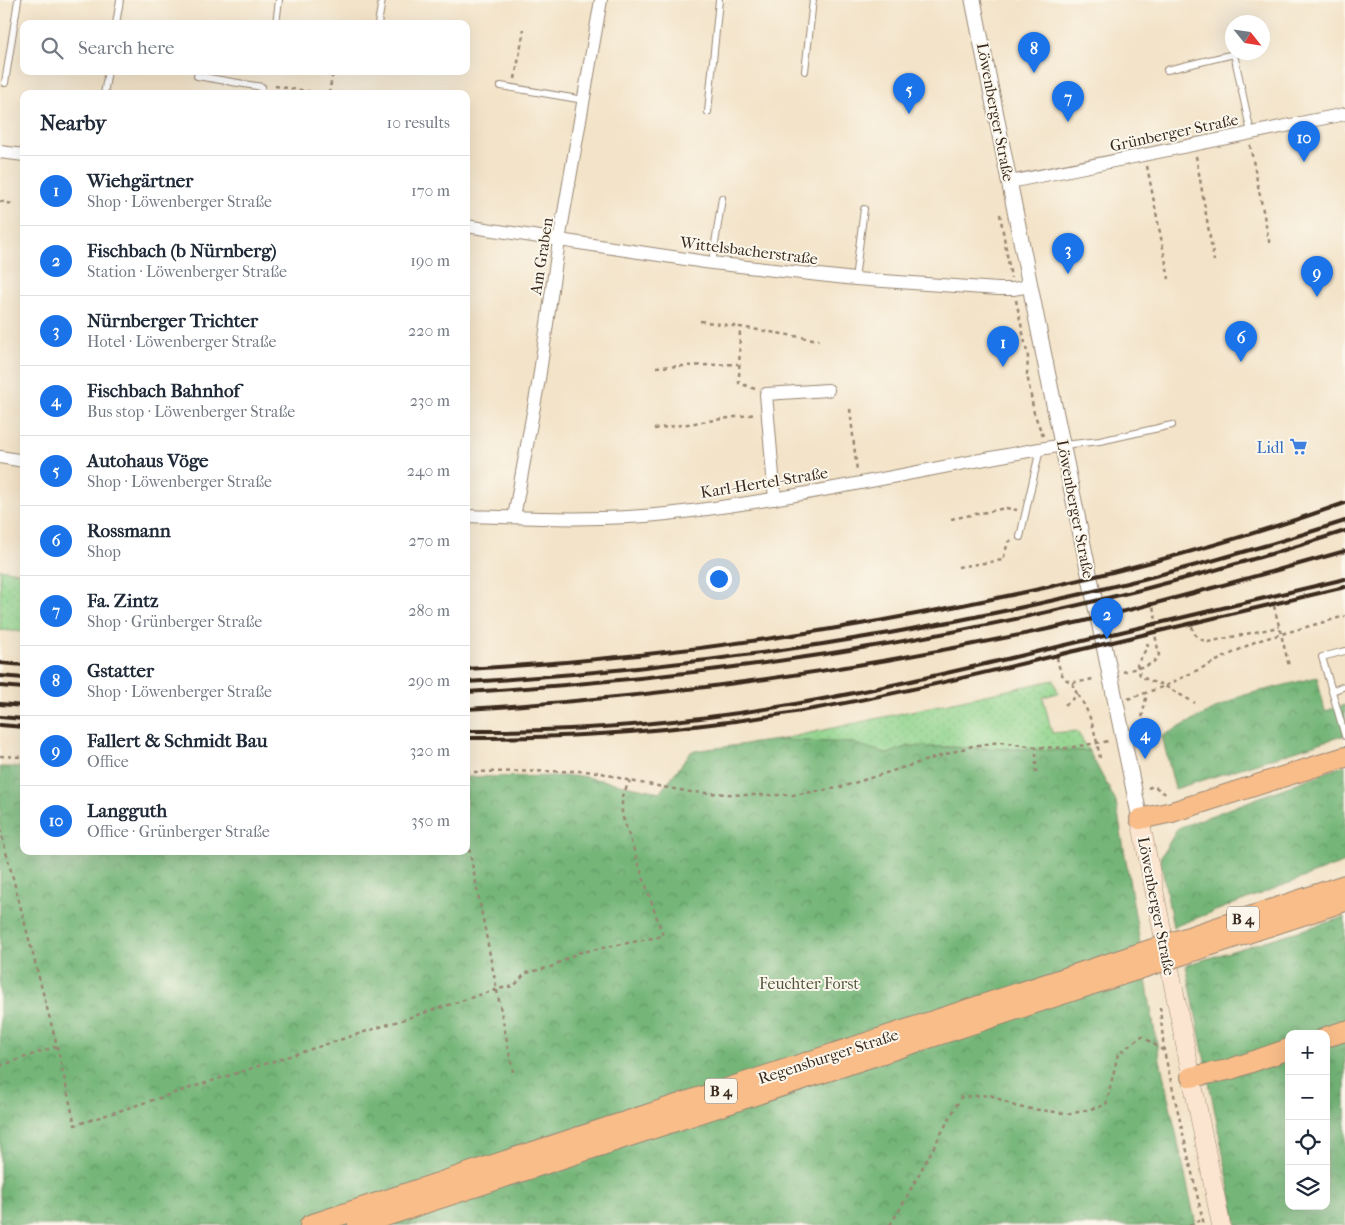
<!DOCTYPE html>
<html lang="en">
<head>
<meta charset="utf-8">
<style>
	body { margin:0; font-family:"IM FELL French Canon",serif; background:#f2f2f3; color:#1f2937 }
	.controls { position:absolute; right:15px; bottom:15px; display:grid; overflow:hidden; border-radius:10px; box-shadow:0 5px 20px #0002 }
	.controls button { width:45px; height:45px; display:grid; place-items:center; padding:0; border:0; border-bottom:1px solid #e0e1e3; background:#fff; color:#1f2937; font:25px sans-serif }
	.compass { position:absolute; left:1225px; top:15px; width:45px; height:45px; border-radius:50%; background:#fff; box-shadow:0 5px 20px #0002; rotate:120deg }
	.you { position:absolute; left:718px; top:578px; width:18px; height:18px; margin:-12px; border:4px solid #fff; border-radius:50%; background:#1a73e8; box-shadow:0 0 0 8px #1a73e833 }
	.badge { display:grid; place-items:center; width:32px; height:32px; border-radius:50%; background:#1a73e8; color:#fff; font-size:16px; font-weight:700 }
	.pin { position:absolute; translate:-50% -41px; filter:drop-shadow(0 1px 2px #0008) }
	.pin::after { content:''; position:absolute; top:26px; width:18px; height:15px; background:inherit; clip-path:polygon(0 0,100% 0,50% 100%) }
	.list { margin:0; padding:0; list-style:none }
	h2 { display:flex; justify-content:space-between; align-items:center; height:65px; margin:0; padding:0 20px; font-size:21px }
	h2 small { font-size:16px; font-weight:400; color:#747a83 }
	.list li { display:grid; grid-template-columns:32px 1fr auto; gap:15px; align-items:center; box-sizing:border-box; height:70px; padding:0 20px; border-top:1px solid #e0e1e3 }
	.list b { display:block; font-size:19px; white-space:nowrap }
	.list p { margin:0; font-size:16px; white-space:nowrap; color:#747a83 }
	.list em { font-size:16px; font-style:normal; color:#747a83 }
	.icon { flex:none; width:28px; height:28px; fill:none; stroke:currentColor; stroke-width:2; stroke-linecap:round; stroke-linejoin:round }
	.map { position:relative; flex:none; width:1345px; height:1225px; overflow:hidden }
	.search { position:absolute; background:#fff; box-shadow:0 5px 20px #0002; left:20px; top:20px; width:450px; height:55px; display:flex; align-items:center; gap:12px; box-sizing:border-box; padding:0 18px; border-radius:10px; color:#747a83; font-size:19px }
	.panel { position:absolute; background:#fff; box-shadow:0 5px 20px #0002; left:20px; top:90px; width:450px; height:765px; border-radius:10px }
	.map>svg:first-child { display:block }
</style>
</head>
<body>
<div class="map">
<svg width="1345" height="1225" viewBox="0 0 1345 1225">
	<defs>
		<pattern id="grass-dots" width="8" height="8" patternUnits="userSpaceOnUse" patternTransform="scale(1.25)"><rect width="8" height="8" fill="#91d48d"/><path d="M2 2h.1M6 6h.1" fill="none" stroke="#7eb679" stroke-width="1.8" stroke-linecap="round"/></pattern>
		<pattern id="forest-crowns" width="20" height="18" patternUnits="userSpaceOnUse" patternTransform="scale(1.25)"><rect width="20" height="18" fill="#74b678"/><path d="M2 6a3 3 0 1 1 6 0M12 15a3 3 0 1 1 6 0" fill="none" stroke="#609462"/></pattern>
	</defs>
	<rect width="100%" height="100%" fill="#fbf7ec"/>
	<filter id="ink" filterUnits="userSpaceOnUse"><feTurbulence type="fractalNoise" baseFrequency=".02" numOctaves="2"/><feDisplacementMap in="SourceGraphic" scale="10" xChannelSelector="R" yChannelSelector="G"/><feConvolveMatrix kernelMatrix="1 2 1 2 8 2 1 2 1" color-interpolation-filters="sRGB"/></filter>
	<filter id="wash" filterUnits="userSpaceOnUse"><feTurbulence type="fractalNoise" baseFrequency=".0096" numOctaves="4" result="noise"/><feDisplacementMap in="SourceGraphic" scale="20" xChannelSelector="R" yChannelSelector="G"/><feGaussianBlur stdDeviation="1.12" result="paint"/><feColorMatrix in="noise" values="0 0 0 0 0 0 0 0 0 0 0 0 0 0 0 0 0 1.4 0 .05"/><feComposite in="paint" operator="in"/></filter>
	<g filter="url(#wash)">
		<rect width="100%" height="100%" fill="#f3e3c8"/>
		<!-- grass -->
		<path fill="url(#grass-dots)" stroke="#667f56" d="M0,569l24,4v59l-24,-2z
			M1054,680l4,13 -15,4 9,36 25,-2 12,20 -181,-5 -20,8 -36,-11 -74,-3z"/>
		<!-- forest -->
		<path fill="url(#forest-crowns)" stroke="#58704b" fill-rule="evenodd" d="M1317,677l8,34 20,-6v30l-170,54 -13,-53 79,-40z
			M778,740l75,3 35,11 20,-8 181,5 27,51 42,248 38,175h-1196v-458h24v84h442v-74l114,-1 80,16 32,-41z
			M1345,765v97l-172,65 -13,-69 18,-30z
			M1345,917v308h-108l-51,-260zM1289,1034h37v172h-37z"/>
	</g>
	<g filter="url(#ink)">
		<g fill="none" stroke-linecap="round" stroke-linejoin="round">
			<defs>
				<path id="service" d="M116,24l4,-24
					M276,24l3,-24
					M378,24l4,-24
					M1167,70l67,-16 17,79
					M805,71l8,-71
					M197,76l65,11 -1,7
					M5,83l13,-83
					M501,86l83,14
					M104,94l4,-23
					M708,112l11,-112
					M712,263l10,-65
					M855,279l9,-70
					M1063,445l37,-4 72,-16
					M1020,537l20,-88
					M1345,651l-23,6 23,79
					M1332,691l13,-5"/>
				<path id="minor" d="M0,152l24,3
					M1010,182l335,-68
					M466,226l246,37 143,16 143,10h15l17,-3
					M0,457l24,4
					M775,499l-9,-105 62,-4
					M466,516c67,2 134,5 201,-2 133,-15 264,-47 396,-69
					M514,517l25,-138 20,-138 42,-241"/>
				<path id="tertiary" d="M973,0l74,371 93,448"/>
				<path id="secondary" d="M1140,819l81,406"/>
				<path id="primary" d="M1140,819l32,-7 173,-55
					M1198,934l147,-49
					M1202,948l143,-47
					M1326,1037l19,-6
					M1191,1077l37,-7 61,-21
					M310,1225l822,-269
					M358,1225l778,-255"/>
			</defs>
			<!-- service casing -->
			<use href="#service" stroke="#978673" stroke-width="8"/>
			<!-- minor casing -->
			<use href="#minor" stroke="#978673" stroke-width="14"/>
			<!-- tertiary casing -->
			<use href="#tertiary" stroke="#978673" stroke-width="17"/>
			<!-- secondary casing -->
			<use href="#secondary" stroke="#978673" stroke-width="19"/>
			<!-- primary casing -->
			<use href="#primary" stroke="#978673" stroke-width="22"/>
			<!-- path -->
			<path stroke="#978673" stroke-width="2.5" stroke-dasharray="4 4" stroke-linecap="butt" d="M515,79l9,-50
				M275,86l50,8
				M329,94l4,-23
				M1250,145l20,101
				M1196,156l18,105
				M1147,166l22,113
				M0,201l12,3
				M1000,214l11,64
				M1016,300l12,57 -1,17 7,39 9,23
				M700,321l40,6
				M656,367l82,-3
				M755,389l-16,-6 1,-56 79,13
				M850,409l7,62
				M654,429l102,-15
				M951,519l55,-11 11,2
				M958,567l45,-7 5,-18 4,-2
				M1274,606l15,60
				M1153,607l3,12
				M1192,626c2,10 6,13 16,16l71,-15
				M1147,643l1,3 -11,18 3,11 9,6 12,3 34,19
				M1057,657c5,29 13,28 39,21
				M1123,672l29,-8 7,-9 -4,-21
				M1073,683v4l5,8
				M1128,699l37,-13 92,-45 88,-25
				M1065,705l13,-10c13,18 18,41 22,63
				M1139,733l8,-40
				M0,756l24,1
				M466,772l117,-1 15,1 32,9 61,11 54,3h48l45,-7 134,-42 28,-4 36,5 31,1 42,-7
				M1036,773v-26
				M1148,788l6,-2 13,9
				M0,829l57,217 18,79 423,-136 16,-3 12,-13 25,-6 26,-14 86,-17 -41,-121v-19l8,-15
				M466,833l47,239
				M1160,1007l4,44 40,174
				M0,1066l57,-20
				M890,1225l10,-16 61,-112 29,-2 27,12 53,7 36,-9 12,-51 24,-18 22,15
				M1189,1225l13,-5"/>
			<!-- service -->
			<use href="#service" stroke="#fff" stroke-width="6"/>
			<!-- minor -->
			<use href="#minor" stroke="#fff" stroke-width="12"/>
			<!-- tertiary -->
			<use href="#tertiary" stroke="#fff" stroke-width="15"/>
			<!-- secondary -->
			<use href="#secondary" stroke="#fce5d0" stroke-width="18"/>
			<!-- primary -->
			<use href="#primary" stroke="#f8bd89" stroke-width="20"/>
			<!-- rail -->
			<path stroke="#3b2a1e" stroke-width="4" d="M0,663l24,2
				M466,669c179,-10 356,-34 531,-71 118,-24 234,-55 348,-95
				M0,676l24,2
				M466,682c298,-18 594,-69 879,-161
				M0,686l24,2
				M466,692c298,-17 595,-69 879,-161
				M0,704l24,2
				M466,709c207,-12 412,-42 614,-87 89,-21 177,-46 265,-71
				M0,717l24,2
				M0,725l24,2
				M466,731c121,1 243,-10 362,-33 93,-17 185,-41 276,-62 81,-19 161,-38 241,-57
				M466,738c98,0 195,-6 291,-20 110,-16 218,-43 326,-69 87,-21 175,-41 262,-62"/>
			<defs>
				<path id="primary-bridge" d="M1132,956l66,-22
					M1136,970l66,-22"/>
			</defs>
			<!-- primary-bridge casing -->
			<use href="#primary-bridge" stroke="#978673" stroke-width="22" stroke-linecap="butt"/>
			<!-- primary-bridge -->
			<use href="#primary-bridge" stroke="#f8bd89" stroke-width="20"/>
		</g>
	</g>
	<!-- icons -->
	<defs>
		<symbol id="supermarket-bare" viewBox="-9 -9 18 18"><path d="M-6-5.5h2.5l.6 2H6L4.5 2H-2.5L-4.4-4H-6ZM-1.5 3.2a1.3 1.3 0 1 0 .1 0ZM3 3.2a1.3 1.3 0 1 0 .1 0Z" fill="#3f7fe0" stroke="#fbf7ec" stroke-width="2.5" paint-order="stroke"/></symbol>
	</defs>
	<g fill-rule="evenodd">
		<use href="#supermarket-bare" x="1286" y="434" width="25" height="25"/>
	</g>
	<g text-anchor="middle" stroke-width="4" stroke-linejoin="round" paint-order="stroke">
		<!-- shield labels -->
		<g fill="#fbf7ec" stroke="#75685c" stroke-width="1">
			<rect x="1227" y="906.5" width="32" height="25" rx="4"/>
			<rect x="705" y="1078.5" width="32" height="25" rx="4"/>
		</g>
		<g font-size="15" font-weight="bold" fill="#3b2a1e">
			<text x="1243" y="924">B 4</text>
			<text x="721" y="1096">B 4</text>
		</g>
		<!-- street labels -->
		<g font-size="16" fill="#3b2a1e" stroke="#fbf7ec">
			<text transform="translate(996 112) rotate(79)" y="6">Löwenberger Straße</text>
			<text transform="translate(1174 132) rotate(-12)" y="6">Grünberger Straße</text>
			<text transform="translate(749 250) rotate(7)" y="6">Wittelsbacherstraße</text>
			<text transform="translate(541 256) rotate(-81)" y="6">Am Graben</text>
			<text transform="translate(764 482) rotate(-9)" y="6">Karl-Hertel-Straße</text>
			<text transform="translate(1076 509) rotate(79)" y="6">Löwenberger Straße</text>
			<text transform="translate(1157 906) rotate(79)" y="6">Löwenberger Straße</text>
			<text transform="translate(828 1056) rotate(-18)" y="6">Regensburger Straße</text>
		</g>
		<!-- shop labels -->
		<g font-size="16" fill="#366cbe" stroke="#fbf7ec" text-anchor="end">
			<text x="1284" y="453">Lidl</text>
		</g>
		<!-- park labels -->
		<g font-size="16" fill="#50543a" stroke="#fbf7ec">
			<text x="809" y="989">Feuchter Forst</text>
		</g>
	</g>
</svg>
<div class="controls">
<button>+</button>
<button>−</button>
<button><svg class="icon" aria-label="locate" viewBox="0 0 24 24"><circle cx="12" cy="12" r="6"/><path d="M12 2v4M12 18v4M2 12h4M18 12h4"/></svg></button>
<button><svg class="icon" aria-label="layers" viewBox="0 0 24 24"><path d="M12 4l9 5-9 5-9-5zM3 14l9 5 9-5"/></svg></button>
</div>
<svg class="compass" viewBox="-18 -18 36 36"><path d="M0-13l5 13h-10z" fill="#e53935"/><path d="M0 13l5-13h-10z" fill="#747a83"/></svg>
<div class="you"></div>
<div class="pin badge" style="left:1003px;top:367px">1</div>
<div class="pin badge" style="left:1107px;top:639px">2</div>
<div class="pin badge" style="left:1068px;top:274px">3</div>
<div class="pin badge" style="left:1145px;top:759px">4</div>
<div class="pin badge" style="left:909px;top:114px">5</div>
<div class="pin badge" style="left:1241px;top:362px">6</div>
<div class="pin badge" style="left:1068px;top:122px">7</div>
<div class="pin badge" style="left:1034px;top:73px">8</div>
<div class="pin badge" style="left:1317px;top:297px">9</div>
<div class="pin badge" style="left:1304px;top:162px">10</div>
<div class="search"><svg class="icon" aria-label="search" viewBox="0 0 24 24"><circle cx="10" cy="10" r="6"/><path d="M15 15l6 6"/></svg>Search here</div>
<section class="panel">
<h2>Nearby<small>10 results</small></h2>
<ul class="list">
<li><span class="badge">1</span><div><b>Wiehgärtner</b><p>Shop · Löwenberger Straße</p></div><em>170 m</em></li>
<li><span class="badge">2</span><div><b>Fischbach (b Nürnberg)</b><p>Station · Löwenberger Straße</p></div><em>190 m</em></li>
<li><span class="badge">3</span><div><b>Nürnberger Trichter</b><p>Hotel · Löwenberger Straße</p></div><em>220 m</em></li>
<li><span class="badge">4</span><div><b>Fischbach Bahnhof</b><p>Bus stop · Löwenberger Straße</p></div><em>230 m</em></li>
<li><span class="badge">5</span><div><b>Autohaus Vöge</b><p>Shop · Löwenberger Straße</p></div><em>240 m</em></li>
<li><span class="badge">6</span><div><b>Rossmann</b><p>Shop</p></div><em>270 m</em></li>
<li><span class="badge">7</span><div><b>Fa. Zintz</b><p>Shop · Grünberger Straße</p></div><em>280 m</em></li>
<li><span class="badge">8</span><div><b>Gstatter</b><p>Shop · Löwenberger Straße</p></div><em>290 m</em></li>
<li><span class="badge">9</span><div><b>Fallert &amp; Schmidt Bau</b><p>Office</p></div><em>320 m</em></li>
<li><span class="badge">10</span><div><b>Langguth</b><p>Office · Grünberger Straße</p></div><em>350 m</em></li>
</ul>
</section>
</div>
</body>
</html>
